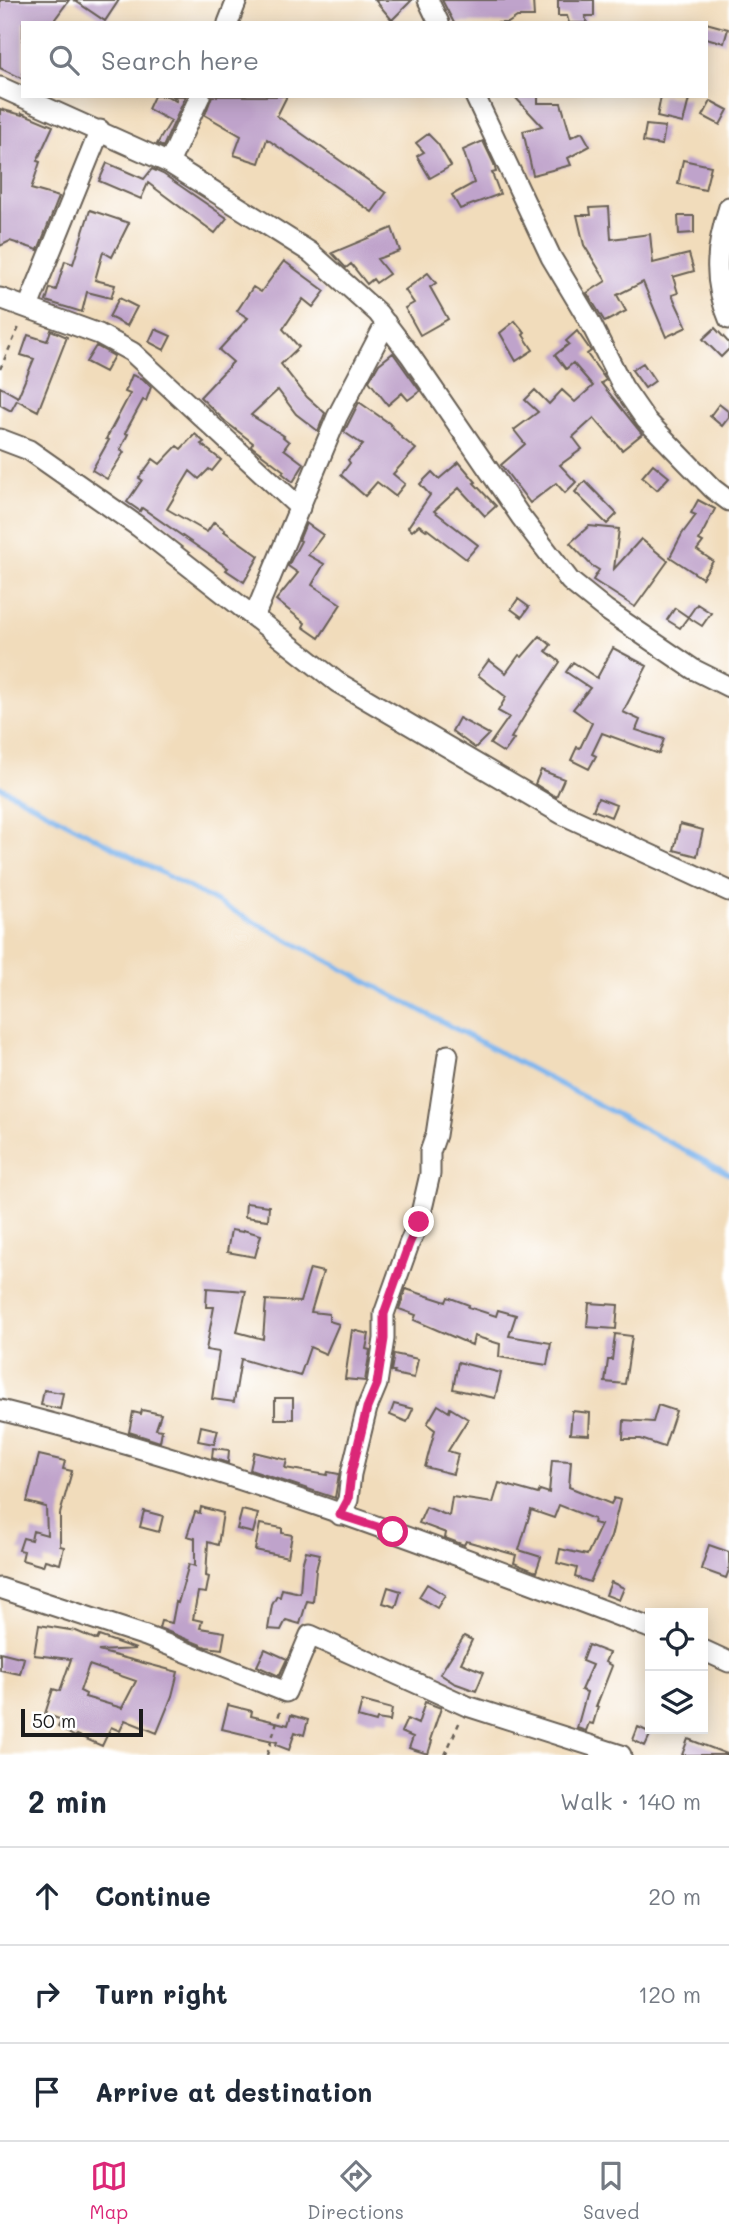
<!DOCTYPE html>
<html lang="en">
<head>
<meta charset="utf-8">
<style>
	body { margin:0; font-family:Mali,sans-serif; background:#f2f2f3; color:#1f2937 }
	.controls { position:absolute; right:21px; bottom:21px; display:grid; overflow:hidden; border-radius:0px; box-shadow:0 4px 18px #0003 }
	.controls button { width:63px; height:63px; display:grid; place-items:center; padding:0; border:0; border-bottom:2px solid #e0e1e3; background:#fff; color:#1f2937; font:35px sans-serif }
	.scale { position:absolute; left:21px; bottom:18px; width:122px; box-sizing:border-box; padding-left:7px; border:4px solid #1c1c1c; border-top:0; font-size:19px; line-height:24px; white-space:nowrap; color:#1c1c1c; -webkit-text-stroke:5px #fff; paint-order:stroke }
	.stop { position:absolute; width:21px; height:21px; margin:-16px; border:5px solid #db2777; border-radius:50%; background:#fff }
	.stop.end { background:#db2777; border-color:#fff; box-shadow:0 2px 7px #0008 }
	.list { margin:0; padding:0; list-style:none }
	h2 { display:flex; justify-content:space-between; align-items:center; height:91px; margin:0; padding:0 28px; font-size:30px }
	h2 small { font-size:23px; font-weight:400; color:#747a83 }
	.list li { display:grid; grid-template-columns:46px 1fr auto; gap:21px; align-items:center; box-sizing:border-box; height:98px; padding:0 28px; border-top:2px solid #e0e1e3 }
	.list b { display:block; font-size:26px; white-space:nowrap }
	.list em { font-size:23px; font-style:normal; color:#747a83 }
	.icon { flex:none; width:38px; height:38px; fill:none; stroke:currentColor; stroke-width:2; stroke-linecap:round; stroke-linejoin:round }
	.map { position:relative; flex:none; width:729px; height:1755px; overflow:hidden }
	.search { position:absolute; background:#fff; box-shadow:0 4px 18px #0003; left:21px; right:21px; top:21px; height:77px; display:flex; align-items:center; gap:18px; box-sizing:border-box; padding:0 24px; border-radius:0px; color:#747a83; font-size:26px }
	.sheet { height:385px; background:#fff }
	nav { display:flex; justify-content:space-around; align-items:center; box-sizing:border-box; height:98px; border-top:2px solid #e0e1e3; background:#fff; font-size:19px; color:#747a83 }
	nav a { display:grid; justify-items:center; gap:4px }
	nav .on { color:#db2777 }
	.map>svg:first-child { display:block }
</style>
</head>
<body>
<div class="map">
<svg width="729" height="1755" viewBox="0 0 729 1755">
	<rect width="100%" height="100%" fill="#fff"/>
	<filter id="ink" filterUnits="userSpaceOnUse"><feTurbulence type="fractalNoise" baseFrequency=".0143" numOctaves="2"/><feDisplacementMap in="SourceGraphic" scale="14" xChannelSelector="R" yChannelSelector="G"/><feConvolveMatrix kernelMatrix="1 2 1 2 8 2 1 2 1" color-interpolation-filters="sRGB"/></filter>
	<filter id="wash" filterUnits="userSpaceOnUse"><feTurbulence type="fractalNoise" baseFrequency=".00686" numOctaves="4" result="noise"/><feDisplacementMap in="SourceGraphic" scale="28" xChannelSelector="R" yChannelSelector="G"/><feGaussianBlur stdDeviation="1.57" result="paint"/><feColorMatrix in="noise" values="0 0 0 0 0 0 0 0 0 0 0 0 0 0 0 0 0 1.4 0 .05"/><feComposite in="paint" operator="in"/></filter>
	<g filter="url(#wash)">
		<rect width="100%" height="100%" fill="#f1dcbb"/>
		<g fill="none" stroke-linecap="round" stroke-linejoin="round">
			<!-- stream -->
			<path stroke="#7fb6ee" stroke-width="5" d="M0,787l729,387"/>
		</g>
		<g id="blocks">
			<!-- building -->
			<path fill="#bfa3cb" fill-rule="evenodd" d="M0,0h69l-17,23h-29v56l-23,-11z
				M74,0h45l-14,21z
				M375,0h37l-20,20z
				M442,0h91l1,17h-17l-9,6h-54z
				M558,0h36v16h-9l2,7h-18l-2,-7h-9z
				M706,23l22,6 -4,14 -18,-5z
				M154,96h13l9,5 1,-2 -5,-3h14l-23,51 -6,-3 14,-23 -23,-12z
				M212,96h75l-10,20 109,77 -14,19 -105,-73 -8,24 -25,-8 7,-19 -36,-21z
				M514,96h24v7h23l10,34 11,-5 8,14 -22,12 3,7 -38,10 -10,-44 19,-5z
				M661,96l28,3 -6,24 -26,-6z
				M711,101l17,9 -8,15 -17,-9z
				M0,109l22,6v-2l31,13 -16,35 3,1 -9,27 28,8 -21,53 -28,-9 -10,5z
				M646,125l19,2 -3,18 -19,-3z
				M428,134l10,10 13,22 -21,12 -13,-22 7,-4 -8,-9z
				M483,141l11,23 2,8 -4,1 8,21 -40,15 -8,-14 22,-12 -11,-33z
				M683,160l28,6 -6,24 -27,-6z
				M107,163l37,16 8,-10 11,5 64,44 -12,15 -67,-50 -7,16 -42,-18z
				M609,207l2,32 39,-5 3,29 36,-9 5,17 -21,6 5,16 -6,2 15,32 -21,10 -23,-55 -26,13 9,16 -21,11 -18,-29 19,-12 -22,-36 -7,-30h14l-1,-7z
				M90,210l39,13 -17,34 -9,-5 -8,28 20,5 -4,13 -24,-6 -5,20 -36,-11 4,-13 6,2 9,-29 8,3z
				M678,216h16v17l-15,1z
				M392,228l8,23 -23,8 12,15 -13,9 -3,-4 -6,5 -16,-20 -5,4 -14,-15z
				M284,261l41,30 -12,16 -10,-8 -20,30 16,18 -18,17 26,33 18,16 -7,18 -22,-17 -18,-24 -27,25 33,21 -1,1 6,5 -5,7 20,15 -11,18 -11,-9 2,-2 -33,-25 2,-3 -27,-21 -26,-25 33,-35 -14,-12 29,-32 -11,-7 16,-24 8,5z
				M428,273l8,10 -6,4 18,32 -28,16 -15,-27 9,-5 -9,-13z
				M119,298l18,9 -10,19 -18,-9z
				M515,321l10,12 -2,2 10,15 -17,11 -16,-28z
				M715,328l14,15v6l-8,8 -18,-18z
				M155,329l16,7 -7,14 -15,-8z
				M51,330l16,7 -29,74 -21,-11 -6,11 -11,-6v-18l18,10 16,-38 -13,-4 7,-20 19,6z
				M577,331l14,20 -4,3 19,26 -5,3 41,51 -20,16 -28,-32 -21,19 9,12 -22,16 16,17 -11,11 -9,-10 -26,20 -29,-38 24,-21 -11,-14 24,-18 -13,-12 10,-10 14,14 13,-14 13,12 18,-16 -20,-23 -7,6 -11,-14 14,-11 -3,-3z
				M96,346l18,10 -9,16 -19,-10z
				M393,353l27,38 -12,9 -6,-7 -14,12 -19,-24 10,-17z
				M643,363l12,18 -10,7 -13,-18z
				M132,375l11,4 8,8 -5,14 -3,-1 -18,33 3,1 -8,16 4,2 -17,27 -15,-9 17,-30 -3,-1 24,-45 -5,-2z
				M359,402l30,21 13,15 14,11 -23,25 12,10 -10,12 -18,-14 -12,14 -24,-21 9,-12 -2,-3 15,-15 -19,-13z
				M719,404l10,8v5l-7,9 -12,-10z
				M195,434l9,8 -3,2 20,16 -9,11 -3,-2 -10,10 -9,-8 -23,38 40,23 7,-10 11,8 -1,1 35,25 -15,26 -18,-12 2,-2 -17,-12 -69,-48 -2,3 -13,-9 15,-22 -3,-2 14,-19 7,5 17,-18 4,3z
				M459,462l17,20 -2,1 22,23 -11,10 -26,-28 -25,23 44,34 -12,14 -39,-30 -1,1 -7,-5 -7,6 -4,-4 22,-32 -10,-11 12,-12 7,7z
				M653,464l16,13 -12,13 -15,-13z
				M585,481l32,33 -10,10 -32,-32z
				M698,500l17,9 -16,31 4,2 -6,8 16,11 -11,17 -32,-21 12,-23 14,-19 -5,-2z
				M306,523l17,12 -15,20 16,9 -12,21 29,19 -22,34 -16,-11 2,-4 -29,-23 22,-27 -10,-7 13,-25 -2,-1z
				M589,526l30,3 -5,40 27,-30 27,22 -33,46 -42,-27 6,-10 -8,-5 -21,-22z
				M518,599l11,8 -7,10 -11,-8z
				M697,604l14,9 -9,13 -14,-9z
				M675,608l13,9 -8,11 -13,-8z
				M540,636l11,9 -5,6 14,11 -30,45 -19,31 3,1 -10,14 -14,-9 19,-27 -11,-6 8,-14 -28,-22 11,-15 17,13 13,-18 3,2z
				M613,648l34,18 -24,46 17,8 -4,10 28,9 -5,15 -57,-21 -10,21 4,2 -7,13 -18,-9 6,-13 3,1 12,-25 -19,-14 17,-21 -24,-16 7,-10 24,16z
				M459,718l30,16 -14,14 -23,-17z
				M541,770l23,9 -8,18 -21,-13z
				M598,798l18,7 -5,12 -18,-7z
				M680,824l23,6 -6,26 -23,-6z
				M246,1203l23,3 -1,14 -23,-3z
				M231,1230l12,2v-2l18,5 -6,22 -28,-5z
				M310,1269l13,3 -12,40 18,2v7l10,3 -13,30 -16,-7 -10,29 -59,-17 -7,43 -22,-3 7,-47 -13,-2 8,-43h-8l1,-19 39,3 -9,41 26,7 3,-39 34,2z
				M406,1289l40,13 2,-5 21,8 -1,2 28,9 2,-6 18,5 -7,21 42,7 -4,22 -48,-8 1,-13 -26,-8 -2,9 -58,-25 2,-5 -17,-6z
				M589,1303l29,2 -2,24 -29,-2z
				M352,1330l17,4 -3,15 4,1 -5,31 -20,-2z
				M615,1334l17,2 -7,48 -20,-2 3,-22h4z
				M394,1354l24,5 -4,19 -20,-4 1,-3h-4z
				M458,1362l43,11 -6,25 -42,-9z
				M44,1390l19,3 -3,16 -19,-4z
				M275,1398h18v21h-18z
				M394,1404l19,5 -6,13 -17,-7z
				M438,1405l11,7 1,-4 18,11 -20,32 10,3 -5,20 -28,-7 10,-37 -8,-6z
				M658,1405l18,6 -12,36 -23,-8h-18l1,-19 29,2z
				M142,1410l19,4 -5,15 6,1 -2,12 -31,-10 4,-20 8,2z
				M572,1411l18,2 -1,22 -19,-1z
				M201,1426l17,4 -4,14 -16,-3z
				M213,1448l16,2 -1,13 -16,-5z
				M254,1452l33,8 -2,8 42,7 1,-3 11,2 -4,24 -85,-28z
				M39,1455l26,6 -2,8 9,2 -12,43v32l4,1 -4,17 -15,-4 -2,6 -21,-6 2,-9 -5,-1 4,-12 8,2 2,-9 14,4 -1,-28 -19,-5z
				M552,1460l19,1 -2,26 42,17 3,-6 6,2 -9,37 -21,45 -15,-5 2,-9 -20,-5 3,-14 27,6 14,-30 -8,-2 1,-4 -35,-14 -5,13 -23,-8 -12,40 22,7 -5,15 -22,-9 2,-8 -50,-14 -2,4 -19,-7 1,-5 -27,-10 7,-16 23,9 3,-19 41,6 6,-20 39,11 2,-4 9,3z
				M201,1507l22,6 -5,32 -10,-3 -2,34 3,1 -3,16 -8,-1 -5,27 9,2 -2,7 25,4 -3,17 -16,-2 -47,-19 2,-7 11,2 4,-21 2,1 11,-39 6,2v-28l-8,-2 8,-24 5,1z
				M242,1510l16,4 -5,19 -16,-4z
				M144,1511l19,5 -4,16 -19,-5z
				M260,1524l22,4v5l10,2 -4,22 -33,-7z
				M709,1545l20,7v18l-3,8 -25,-9z
				M306,1551l14,3 -4,16 -3,32 -6,-1 -7,23 -14,-4 -5,10 -13,-1 4,-24 5,-9 3,1 2,-8 18,4 2,-28z
				M611,1582l13,6 -5,12 -13,-5z
				M427,1584l18,11 -8,13 -18,-11z
				M388,1587l13,4 -5,16 -13,-4z
				M39,1625l37,6 21,9 2,-4 37,13 -38,2 80,21 -6,24 -15,37 -32,-13 -5,11 -9,-4 -9,19 -25,-11 -2,2 -17,-10 4,-7 -17,-6 8,-25 7,2 11,-32 -37,-4zM89,1665l47,16 -14,27 -37,-11 1,-3 -6,-3z
				M464,1636l8,4 -11,23 23,9 -8,19 -22,-8 -14,-9z
				M588,1645l21,8 -4,9 7,4 -16,41h2l-5,17 -4,-1 -3,8 -9,-3 10,-36 -6,-2 11,-25 -10,-4z
				M265,1649l22,10 -8,17 -22,-10z
				M0,1652l24,6 -4,16 -20,-4z
				M362,1701l30,8 -2,12 -13,-2 -1,3 -18,-5z
				M425,1702l16,6 -11,32 2,1 -4,13 -19,-6 4,-11 -12,-5 6,-13 11,5z
				M228,1705l24,6 -1,5 37,9 3,-10 17,5 -4,15 -9,-3 -6,18 -13,-5 1,-3 -55,-13z
				M638,1727l13,6 -6,13 -12,-6z
				M688,1739l39,15v1h-45z"/>
		</g>
	</g>
	<g filter="url(#ink)">
		<use href="#blocks" fill-opacity="0" stroke="#675f54" stroke-width="2"/>
		<g fill="none" stroke-linecap="round" stroke-linejoin="round">
			<defs>
				<path id="minor" d="M428,0l11,23
					M228,23l9,-23
					M0,87l169,76 141,89 68,61 32,42 111,162 49,64 35,28 88,60 36,18
					M475,96l76,161 39,65 33,65 23,33 67,69 16,12
					M169,163l31,-67
					M729,207c-13,40 -17,73 0,112
					M0,298l99,36 33,18 168,156
					M28,307l72,-177
					M0,439l29,11 110,77 198,155 225,132 167,77
					M254,617l83,-200 49,-94
					M0,1410c222,55 437,137 650,218
					M340,1515l8,-15 3,-26 16,-66 10,-24 7,-45v-25l25,-70 10,-22 11,-48v-22l6,-17 12,-80
					M0,1588l146,48 140,56 24,-57 157,71 154,49
					M703,1650l26,12"/>
			</defs>
			<!-- minor casing -->
			<use href="#minor" stroke="#675f54" stroke-width="23"/>
			<!-- path -->
			<path stroke="#675f54" stroke-width="2.5" stroke-dasharray="5 5" stroke-linecap="butt" d="M0,369l20,-44
				M267,1755l14,-47
				M445,1755l15,-34"/>
			<!-- minor -->
			<use href="#minor" stroke="#fff" stroke-width="19"/>
		</g>
	</g>
	<g fill="none" stroke-linecap="round" stroke-linejoin="round" filter="url(#ink)">
		<!-- route -->
		<path stroke="#db2777" stroke-width="9" d="M393,1532l-53,-17 8,-15 3,-26 16,-66 10,-24 7,-45v-25l25,-70 10,-22"/>
	</g>
</svg>
<div class="controls">
<button><svg class="icon" aria-label="locate" viewBox="0 0 24 24"><circle cx="12" cy="12" r="6"/><path d="M12 2v4M12 18v4M2 12h4M18 12h4"/></svg></button>
<button><svg class="icon" aria-label="layers" viewBox="0 0 24 24"><path d="M12 4l9 5-9 5-9-5zM3 14l9 5 9-5"/></svg></button>
</div>
<div class="scale">50 m</div>
<div class="stop" style="left:393px;top:1532px"></div>
<div class="stop end" style="left:419px;top:1222px"></div>
<div class="search"><svg class="icon" aria-label="search" viewBox="0 0 24 24"><circle cx="10" cy="10" r="6"/><path d="M15 15l6 6"/></svg>Search here</div>
</div>
<section class="sheet">
<h2>2 min<small>Walk · 140 m</small></h2>
<ul class="list">
<li><svg class="icon" aria-label="ahead" viewBox="0 0 24 24"><path d="M12 20V5M6 11l6-6 6 6"/></svg><div><b>Continue</b></div><em>20 m</em></li>
<li><svg class="icon" aria-label="right" viewBox="0 0 24 24"><path d="M7 20v-9h11M14 6l5 5-5 5"/></svg><div><b>Turn right</b></div><em>120 m</em></li>
<li><svg class="icon" aria-label="arrive" viewBox="0 0 24 24"><path d="M6 21V4h12l-3 4 3 4H6"/></svg><div><b>Arrive at destination</b></div></li>
</ul>
</section>
<nav>
<a class="on"><svg class="icon" aria-label="map" viewBox="0 0 24 24"><path d="M3 6l6-2 6 2 6-2v14l-6 2-6-2-6 2zM9 4v14M15 6v14"/></svg>Map</a>
<a><svg class="icon" aria-label="directions" viewBox="0 0 24 24"><path d="M12 3l9 9-9 9-9-9zM9 14v-3h6M13 9l2 2-2 2"/></svg>Directions</a>
<a><svg class="icon" aria-label="saved" viewBox="0 0 24 24"><path d="M7 4h10v16l-5-4-5 4z"/></svg>Saved</a>
</nav>
</body>
</html>
